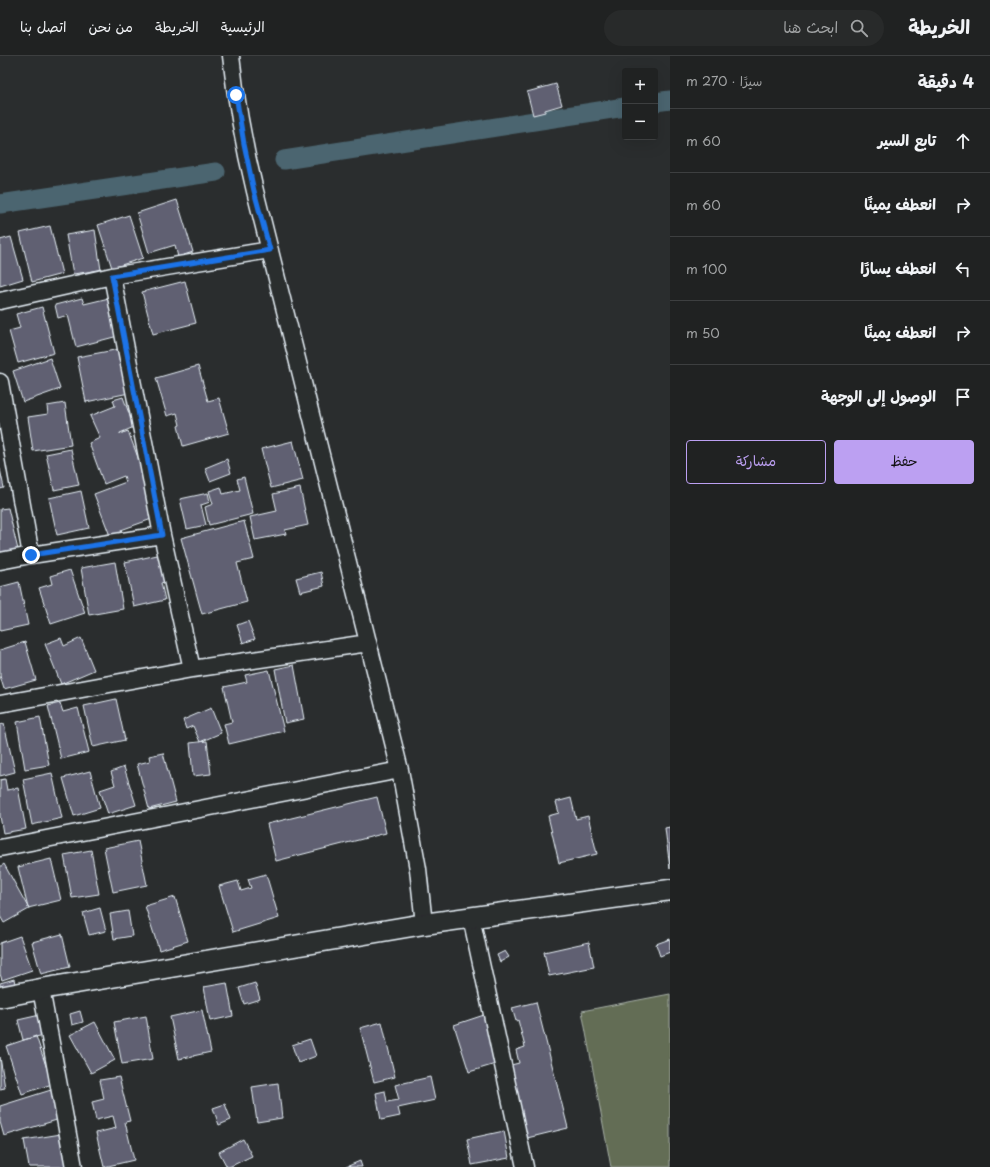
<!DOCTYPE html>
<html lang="ar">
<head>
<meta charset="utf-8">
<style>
	body { margin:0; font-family:"Playpen Sans","Playpen Sans Arabic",sans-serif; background:#282a2a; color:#f1f3f6; direction:rtl }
	.controls { position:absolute; right:12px; top:12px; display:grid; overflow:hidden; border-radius:4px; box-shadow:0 4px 16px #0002 }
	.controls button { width:36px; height:36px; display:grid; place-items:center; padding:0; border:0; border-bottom:1px solid #3d3f40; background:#202222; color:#f1f3f6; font:20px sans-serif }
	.stop { position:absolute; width:12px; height:12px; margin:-9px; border:3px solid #1a73e8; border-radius:50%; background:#fff }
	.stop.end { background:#1a73e8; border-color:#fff; box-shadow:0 1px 4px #0008 }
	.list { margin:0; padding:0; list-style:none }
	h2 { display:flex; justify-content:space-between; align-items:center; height:52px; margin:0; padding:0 16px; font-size:17px }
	h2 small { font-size:13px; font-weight:400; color:#a2a4a5 }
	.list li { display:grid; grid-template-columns:26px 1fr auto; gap:12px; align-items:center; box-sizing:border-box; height:64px; padding:0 16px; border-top:1px solid #3d3f40 }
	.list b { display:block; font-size:15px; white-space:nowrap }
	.list em { font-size:13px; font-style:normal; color:#a2a4a5 }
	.actions { display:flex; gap:8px; padding:12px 16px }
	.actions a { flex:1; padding:9px 0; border:1px solid #bca0f2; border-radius:4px; text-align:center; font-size:14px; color:#bca0f2 }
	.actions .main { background:#bca0f2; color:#111 }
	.icon { flex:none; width:22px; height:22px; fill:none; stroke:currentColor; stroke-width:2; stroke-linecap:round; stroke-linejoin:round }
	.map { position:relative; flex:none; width:670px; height:1111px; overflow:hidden; direction:ltr }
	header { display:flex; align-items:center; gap:24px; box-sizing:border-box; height:56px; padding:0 20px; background:#202222; border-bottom:1px solid #3d3f40 }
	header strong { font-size:19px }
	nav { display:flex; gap:22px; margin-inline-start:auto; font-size:14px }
	.search { width:280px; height:36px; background:#282a2a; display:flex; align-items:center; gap:10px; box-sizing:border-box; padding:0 14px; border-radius:22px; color:#a2a4a5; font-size:15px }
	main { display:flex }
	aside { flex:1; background:#202222 }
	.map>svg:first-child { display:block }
</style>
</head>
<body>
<header>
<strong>الخريطة</strong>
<div class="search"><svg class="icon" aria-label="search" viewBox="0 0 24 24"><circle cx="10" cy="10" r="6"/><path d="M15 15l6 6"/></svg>ابحث هنا</div>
<nav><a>الرئيسية</a><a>الخريطة</a><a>من نحن</a><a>اتصل بنا</a></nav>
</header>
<main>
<aside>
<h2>4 دقيقة<small>سيرًا · 270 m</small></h2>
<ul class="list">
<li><svg class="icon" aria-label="ahead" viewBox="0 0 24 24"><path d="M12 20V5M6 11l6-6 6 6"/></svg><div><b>تابع السير</b></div><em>60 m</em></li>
<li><svg class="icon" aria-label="right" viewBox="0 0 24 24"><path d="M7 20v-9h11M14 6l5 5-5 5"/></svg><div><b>انعطف يمينًا</b></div><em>60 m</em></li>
<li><svg class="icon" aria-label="left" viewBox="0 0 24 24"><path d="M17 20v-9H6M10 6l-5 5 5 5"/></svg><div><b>انعطف يسارًا</b></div><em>100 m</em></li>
<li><svg class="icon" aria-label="right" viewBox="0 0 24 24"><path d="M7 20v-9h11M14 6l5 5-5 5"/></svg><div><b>انعطف يمينًا</b></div><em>50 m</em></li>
<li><svg class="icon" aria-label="arrive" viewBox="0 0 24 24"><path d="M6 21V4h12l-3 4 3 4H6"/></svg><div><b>الوصول إلى الوجهة</b></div></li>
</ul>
<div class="actions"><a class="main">حفظ</a><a>مشاركة</a></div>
</aside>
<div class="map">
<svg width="670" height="1111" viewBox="0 0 670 1111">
	<rect width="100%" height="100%" fill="#2a2d2e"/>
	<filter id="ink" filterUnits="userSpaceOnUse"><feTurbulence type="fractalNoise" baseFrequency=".025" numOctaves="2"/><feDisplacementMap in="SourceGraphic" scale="8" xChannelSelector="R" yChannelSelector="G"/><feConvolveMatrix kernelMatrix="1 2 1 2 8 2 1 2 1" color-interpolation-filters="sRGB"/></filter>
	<g filter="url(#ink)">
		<!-- green -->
		<path fill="#636d54" stroke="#a6afa6" d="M670,938v173h-59l-29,-156z"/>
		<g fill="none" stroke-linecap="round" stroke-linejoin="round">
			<!-- canal -->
			<path stroke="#4b656f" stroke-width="19" d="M655,46l15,-2
				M284,104l341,-53
				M0,148l216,-32"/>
		</g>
		<!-- building -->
		<path fill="#606072" stroke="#e8f1f8" d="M556,28l6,21 -17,5v2l-12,3 -6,-23z
			M177,144l16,52 -15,5 -3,-12 -26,8 -12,-40z
			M129,159l14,43 -31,10 -14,-43z
			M50,170l12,48 -30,8 -12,-49z
			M95,174l6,40 -28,4 -7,-39z
			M11,181l12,42 -23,7v-46z
			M185,225l11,42 -43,11 -11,-42z
			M82,242l2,6 25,-6 9,38 -42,11 -8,-32 -10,3 -3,-13z
			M42,251l12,46 -36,10 -9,-32 11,-3 -4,-14z
			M120,293l9,44 -43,9 -9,-45z
			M50,302l10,31 -37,13 -10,-31z
			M198,310l10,35 11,-3 10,35 -46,13 -5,-20 2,-1 -3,-12 -10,3 -11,-38z
			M123,341l11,30 -14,6v1l8,-3 32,85 -39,14 3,6 -12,5 -18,-47 32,-12 -2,-6 -20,8 -15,-41 11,-5 -10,-22 25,-10 -2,-6z
			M65,347l6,42 -38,6 -5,-34 20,-3 -1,-8z
			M293,385l10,39 -32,8 -10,-39z
			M71,393l8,36 -25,5 -8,-36z
			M227,403l4,14 -21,8 -5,-13z
			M0,413l4,19 -4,1z
			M244,421l9,37 -44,11 -4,-18 8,-3 -4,-13 12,-4 2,7 17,-4 -3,-11z
			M300,432l8,37 -23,5 1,4 -31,6 -5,-23 27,-6 -4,-17z
			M81,435l8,37 -32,7 -8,-37z
			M208,437l2,9 -9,3 5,20 -19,4 -7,-30z
			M8,452l11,46 -19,5v-50z
			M244,465l10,38 -17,4 10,39 -45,12 -21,-76z
			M162,498l5,27 -6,2 4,17 -31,7 -9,-45z
			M115,506l8,47 -34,6 -8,-47z
			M70,514l15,43 -34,11 -12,-36 13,-4 -2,-8z
			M321,516l3,14 -24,6 -4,-14z
			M19,526l9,43 -28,6v-44z
			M248,565l7,18 -12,4 -6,-18z
			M61,582l3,8 17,-8 13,32 -33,14 -16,-40z
			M25,586l11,38 -32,9 -4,-13v-26z
			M294,609l10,54 -19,4 -10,-54z
			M269,614l15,61 -55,13 -5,-20 8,-2 -8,-35 23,-5 -2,-7z
			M116,643l9,41 -32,7 -9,-41z
			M60,647l3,9 15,-4 11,44 -28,7 -13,-53z
			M211,652l10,25 -21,9 -7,-16 -7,3 -3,-9z
			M40,661l9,48 -24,4 -8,-47z
			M4,668l11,48 -15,4v-51z
			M207,685l4,33 -18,2 -3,-33z
			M163,697l13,49 -27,7 -12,-45 13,-3 -1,-5z
			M124,711l12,38 -28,9 -8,-24 15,-5 -4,-13z
			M90,715l10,37 -26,8 -11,-38z
			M52,717l10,45 -30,7 -9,-46z
			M5,723l2,11 11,-2 8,41 -23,4 -3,-17v-36z
			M377,741l9,36 -110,28 -9,-37z
			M571,742l5,21 12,-3 9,38 -38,9 -11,-47 11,-3 -3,-11z
			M670,771v42l-5,-41z
			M138,785l9,44 -34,7 -9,-44z
			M91,794l8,44 -27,4 -8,-43z
			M51,803l10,41 -33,8 -10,-41z
			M4,808l25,45 -25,14 -4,-7v-49z
			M266,818l13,44 -46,14 -14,-46 19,-5 3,10 10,-3 -3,-9z
			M175,841l13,44 -29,9 -14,-44z
			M100,852l6,23 -17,4 -6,-22z
			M128,855l4,25 -18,3 -4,-25z
			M62,878l8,33 -29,7 -9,-32z
			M20,880l12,34 -30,10 -2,-6v-31z
			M670,883v13l-10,4 -4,-12z
			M589,886l5,25 -45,9 -5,-24z
			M505,895l4,6 -9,5 -3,-7z
			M14,923l2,8 -16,5v-9z
			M227,927l6,33 -23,5 -6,-34z
			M255,927l5,16 -16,5 -5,-16z
			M536,946l32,126 -45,11 -13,-80 1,6 8,-2 -3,-13 9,-3 -7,-27 -2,1 -4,-13z
			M202,954l9,42 -32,7 -9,-42z
			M80,955l3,11 -11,3 -2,-11z
			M487,958l15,48 -33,10 -15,-47z
			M40,959l4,20 -21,5 -5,-20z
			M146,960l7,43 -31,5 -8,-42z
			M95,966l20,38 -24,13 -21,-38z
			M382,966l13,55 -21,5 -14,-54z
			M36,980l16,48 -30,10 -16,-48z
			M310,983l6,17 -18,7 -6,-18z
			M0,1001l5,31 -5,1z
			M119,1021l11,44 -5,1 9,38 -30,7 -8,-34 20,-5 -3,-12 -17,4 -4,-18 12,-3 -4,-19z
			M430,1021l5,23 -37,8 2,8 -19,4 -5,-27 9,-2 2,11 12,-2 -4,-15z
			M278,1027l4,35 -25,4 -5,-35z
			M51,1034l9,29 -56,17 -4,-14v-16z
			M225,1048l6,16 -12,5 -6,-17z
			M504,1075l5,27 -37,7 -5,-26z
			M61,1078l5,33h-37l-5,-27z
			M243,1083l9,17 -23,11h-2l-8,-15z
			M360,1105l2,6h-16z"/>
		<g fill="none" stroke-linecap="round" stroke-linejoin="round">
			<defs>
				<path id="minor" d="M231,0c5,46 13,90 24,135l145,579 18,99 6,55
					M112,220l50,259 30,134
					M0,245l112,-25 158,-26
					M0,326l31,173
					M0,505l31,-6 131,-20
					M0,648l192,-35 176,-26
					M0,792l400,-78
					M471,861l54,250
					M41,933l33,178"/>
				<path id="tertiary" d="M0,941l41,-8 383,-65 246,-34"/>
			</defs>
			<!-- minor casing -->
			<use href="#minor" stroke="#e8f1f8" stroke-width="19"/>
			<!-- tertiary casing -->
			<use href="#tertiary" stroke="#e8f1f8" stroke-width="23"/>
			<!-- minor -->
			<use href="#minor" stroke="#2a2d2e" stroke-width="16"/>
			<!-- tertiary -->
			<use href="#tertiary" stroke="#2a2d2e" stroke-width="20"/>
		</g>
	</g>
	<g fill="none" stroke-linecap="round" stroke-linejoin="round" filter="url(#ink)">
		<!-- route -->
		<path stroke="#1a73e8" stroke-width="5" d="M31,499l131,-20 -50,-259 158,-26 -16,-59 -10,-47 -8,-49"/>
	</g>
</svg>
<div class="controls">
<button>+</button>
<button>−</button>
</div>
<div class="stop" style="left:236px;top:39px"></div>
<div class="stop end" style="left:31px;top:499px"></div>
</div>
</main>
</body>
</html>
